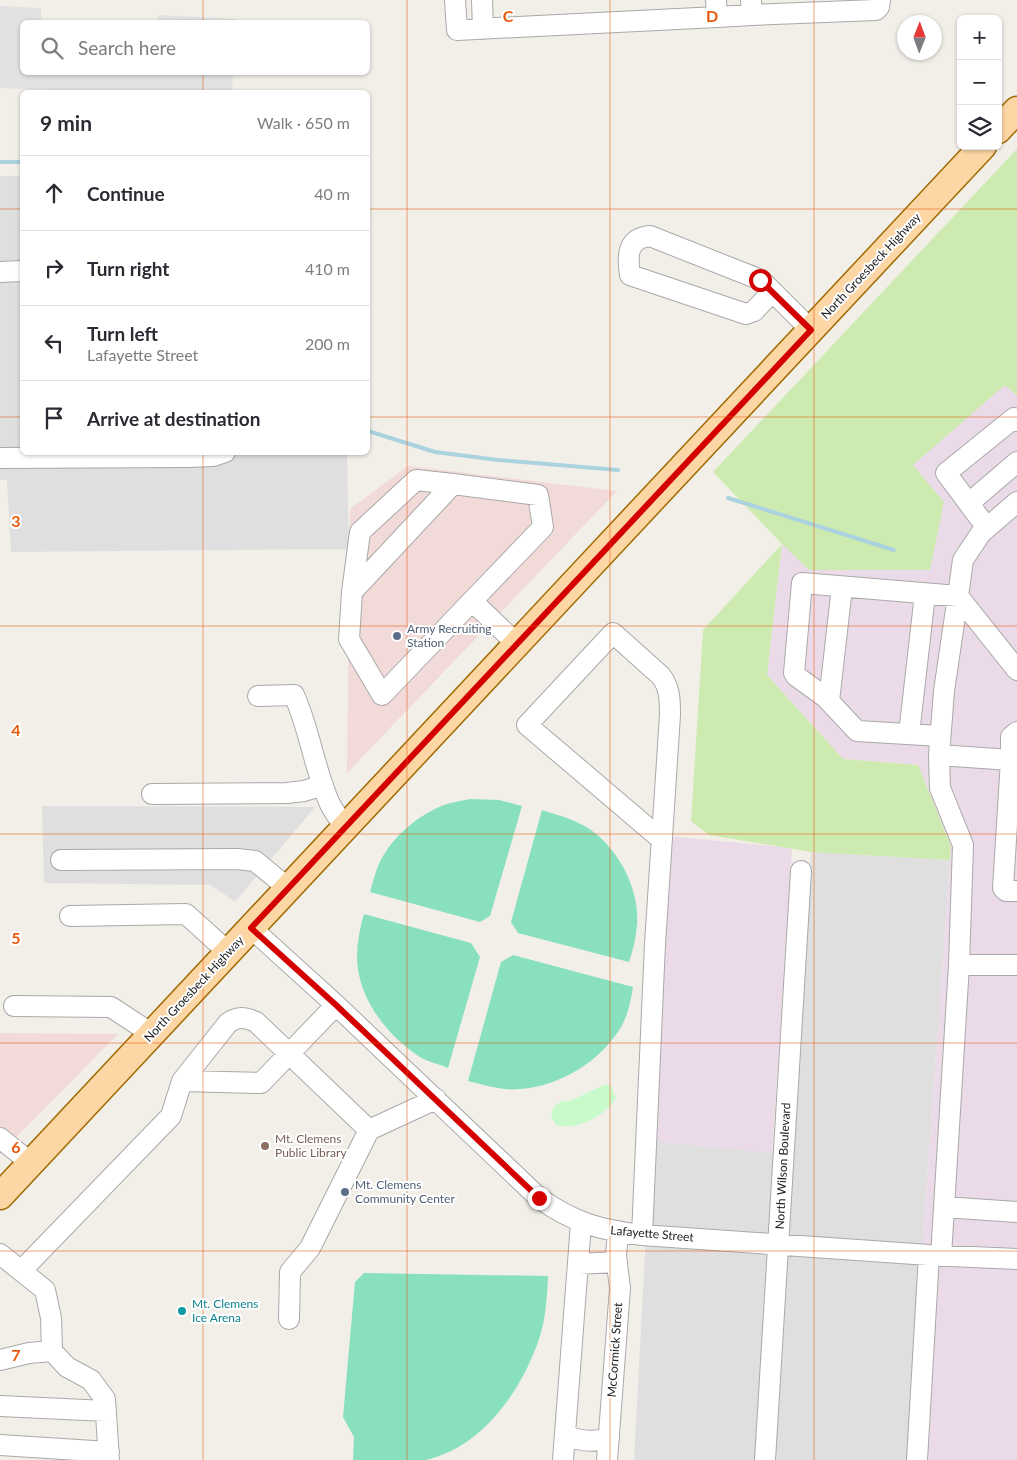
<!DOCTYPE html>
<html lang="en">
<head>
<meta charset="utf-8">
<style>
	body { margin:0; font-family:Lato,sans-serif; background:#f7f7f7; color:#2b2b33 }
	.controls { position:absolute; right:15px; top:15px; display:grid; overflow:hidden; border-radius:8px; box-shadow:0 1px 4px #0004 }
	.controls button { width:45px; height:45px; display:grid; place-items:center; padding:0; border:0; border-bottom:1px solid #e1e1e2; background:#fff; color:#2b2b33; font:25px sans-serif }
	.compass { position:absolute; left:897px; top:15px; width:45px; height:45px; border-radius:50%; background:#fff; box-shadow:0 1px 4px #0004; rotate:1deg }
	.stop { position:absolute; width:15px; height:15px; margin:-11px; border:4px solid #d40000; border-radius:50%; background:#fff }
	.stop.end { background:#d40000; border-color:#fff; box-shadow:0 1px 5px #0008 }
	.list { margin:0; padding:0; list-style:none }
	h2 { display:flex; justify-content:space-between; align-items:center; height:65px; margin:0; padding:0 20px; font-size:21px }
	h2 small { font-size:16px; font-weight:400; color:#7c7c81 }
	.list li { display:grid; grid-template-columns:32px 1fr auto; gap:15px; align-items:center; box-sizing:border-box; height:75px; padding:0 20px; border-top:1px solid #e1e1e2 }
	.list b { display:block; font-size:19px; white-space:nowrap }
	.list p { margin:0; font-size:16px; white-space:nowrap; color:#7c7c81 }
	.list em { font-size:16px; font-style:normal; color:#7c7c81 }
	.icon { flex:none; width:28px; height:28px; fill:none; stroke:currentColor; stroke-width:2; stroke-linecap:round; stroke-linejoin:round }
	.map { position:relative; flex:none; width:1017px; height:1460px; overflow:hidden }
	.search { position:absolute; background:#fff; box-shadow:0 1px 4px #0004; left:20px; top:20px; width:350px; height:55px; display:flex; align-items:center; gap:12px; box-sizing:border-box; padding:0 18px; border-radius:8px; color:#7c7c81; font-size:19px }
	.panel { position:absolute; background:#fff; box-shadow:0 1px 4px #0004; left:20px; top:90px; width:350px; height:365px; border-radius:8px }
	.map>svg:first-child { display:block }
</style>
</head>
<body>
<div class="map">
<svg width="1017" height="1460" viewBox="0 0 1017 1460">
	<rect width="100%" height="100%" fill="#f2efe9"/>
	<!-- residential -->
	<path fill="#e0dfdf" d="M0,176h22v276l325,1 2,96 -338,3 -4,-72h-7z
		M42,806l273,1 -80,95 -24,-17 -167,-2z
		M811,852l139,8 -43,600h-273l17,-319 141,13z"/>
	<!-- commercial -->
	<path fill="#f2dad9" d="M408,466l209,25 -270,282 3,-264z
		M0,1033l118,1 -118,120z"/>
	<!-- industrial -->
	<path fill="#ebdbe8" d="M1017,345v1115h-110l44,-614 -33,-81 -75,-6 -76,-84 15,-131z
		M667,836l125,12 -20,305 -121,-12z"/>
	<!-- grass -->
	<path fill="#cdebb0" d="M1017,149v247l-12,-11 -92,80 31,37 -14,68h-121l-27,-26 -15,131 76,84 75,6 33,81 -1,14 -139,-8 -102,-17 -18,-14 12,-191 79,-86 -69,-72z"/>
	<!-- park -->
	<path fill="#c8facc" d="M606,1084l5,2 5,12c-10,18 -40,33 -60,27l-5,-9 2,-8 7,-6 12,-2z"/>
	<!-- pitch -->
	<path fill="#88e0be" d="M470,799l29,1 23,6 -32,110 -10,6 -110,-30c4,-13 7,-28 15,-39 13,-21 36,-39 59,-48 8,-3 18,-4 26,-6z
		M542,810c19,6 38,11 53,23 26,21 45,59 42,92 -1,13 -4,25 -8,37l-111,-29 -7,-11z
		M364,914l107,29 9,14 -32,111c-9,-4 -20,-6 -28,-11 -34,-22 -63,-60 -63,-101 0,-14 3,-28 7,-42z
		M513,955l120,32c-2,13 -5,28 -12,40 -21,35 -61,59 -101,62 -17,2 -35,-4 -52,-8l33,-119z
		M364,1273l184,3c-1,20 -2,41 -8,60 -17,53 -57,111 -114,124 -7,0 -16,0 -23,0 -17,0 -33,0 -50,0l1,-23 -11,-20 12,-135z"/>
	<!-- parking -->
	<path fill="#e2e2e2" d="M0,6l41,2v13l23,1h-42v50l211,1 -1,19h-135l-97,-4z
		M158,15l77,4v3h-77z"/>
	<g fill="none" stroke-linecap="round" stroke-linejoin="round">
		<!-- stream -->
		<path stroke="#aad3df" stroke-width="4" d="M0,162h22
			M368,431l67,21 63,8 120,10
			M728,498l166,52"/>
		<defs>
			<path id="minor" d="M455,0l2,30 260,-13
				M482,0l1,29
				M716,0l1,17 35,-2 -1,-15
				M752,15l124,-5 3,-3 1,-7
				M0,272l22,-1
				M772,292l-18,19 -8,3 -116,-39c-3,-19 -3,-37 20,-39l111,44 50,50
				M0,458l188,-1 25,-1 12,-4
				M1017,502l-36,31 -18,27 -5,36 59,74
				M969,503l48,-41
				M987,528l-41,-55 68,-55 3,3
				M352,592l8,-60 56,-52 37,4
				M472,601l-90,94 -33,-56 3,-47 101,-108 85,11 5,32 -71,74 45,43
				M258,696l36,-1c16,35 20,74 36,109 4,8 10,16 15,23
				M829,701l13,-114
				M909,734l16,-140
				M940,736l-83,-5 -32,-34 -29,-21 -2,-3 8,-90 156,13 -14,95 -5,65 1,32 23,57 -4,120 -18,291
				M939,755l72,5v-23l6,-5
				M1011,760l-8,128 3,3h11
				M152,794l135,-1 17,-2 19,-6
				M61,860l176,-1 18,2 33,27
				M70,916l116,-2 42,38
				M251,928l85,77 203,193c35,25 61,32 103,37l287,20 88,4
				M959,965h58
				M14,1006l97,1 41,27
				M182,1081l46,-58c10,-7 17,-6 28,-1l113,108 67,-31
				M0,1138l31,25
				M944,1207l73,5
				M642,1235l13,-291 15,-229c0,-15 0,-27 -9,-39l-48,-43 -86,92 135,115
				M0,1254l45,36 6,28 1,33 15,16 24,13 14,19 4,61
				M578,1264l39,-2
				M21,1271l150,-155 11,-35 79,2 75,-78
				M289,1319l1,-47 20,-24 59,-118
				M0,1360l29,-7 23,-2
				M0,1406l106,5
				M565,1435c14,6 29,8 44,3
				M0,1445l109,7
				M563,1460l18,-237
				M607,1460l13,-172 -4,-32 2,-24
				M765,1460l36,-589
				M917,1460l12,-205"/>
			<path id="major" d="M998,130l19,-20
				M0,1196l983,-1050"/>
		</defs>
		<!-- minor casing -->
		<use href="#minor" stroke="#a9a9a9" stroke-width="22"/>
		<!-- major casing -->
		<use href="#major" stroke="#a06b00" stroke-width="29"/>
		<!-- minor -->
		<use href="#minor" stroke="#fff" stroke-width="20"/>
		<!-- major -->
		<use href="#major" stroke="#fcd6a4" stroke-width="26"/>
	</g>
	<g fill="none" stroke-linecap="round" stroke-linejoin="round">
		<!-- route -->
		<path stroke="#d40000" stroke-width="6" d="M539,1198l-203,-193 -85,-77 560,-598 -51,-50"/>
	</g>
	<!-- grid -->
	<path fill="none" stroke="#e8590c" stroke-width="1" stroke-opacity="0.55" d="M203,0v22M407,0v1460M610,0v1460M814,0v1460M203,72v20M0,209h22M368,209h649M0,417h22M368,417h649M203,452v1008M0,626h1017M0,834h1017M0,1043h1017M0,1251h1017"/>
	<!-- markers -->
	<g fill="#5c6f8a" stroke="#fff" stroke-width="2">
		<circle cx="397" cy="636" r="5"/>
		<circle cx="345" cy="1192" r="5"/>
	</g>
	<circle fill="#8d6e63" stroke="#fff" stroke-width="2" cx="265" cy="1146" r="5"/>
	<circle fill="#0f9aa8" stroke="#fff" stroke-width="2" cx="182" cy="1311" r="5"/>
	<g text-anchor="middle" stroke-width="4" stroke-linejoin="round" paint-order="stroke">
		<!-- street labels -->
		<g font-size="12" fill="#222" stroke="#fff">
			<text transform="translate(871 266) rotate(-47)" y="4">North Groesbeck Highway</text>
			<text transform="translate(194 989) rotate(-47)" y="4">North Groesbeck Highway</text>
			<text transform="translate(783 1166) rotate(-87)" y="4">North Wilson Boulevard</text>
			<text transform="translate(652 1234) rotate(5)" y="4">Lafayette Street</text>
			<text transform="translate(615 1350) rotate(-86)" y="4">McCormick Street</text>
		</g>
		<!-- service labels -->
		<g font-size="12" fill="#4e5e75" stroke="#fff" text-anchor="start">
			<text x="407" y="633">Army Recruiting<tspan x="407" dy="14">Station</tspan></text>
			<text x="355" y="1189">Mt. Clemens<tspan x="355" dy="14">Community Center</tspan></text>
		</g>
		<!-- education labels -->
		<g font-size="12" fill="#785e54" stroke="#fff" text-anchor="start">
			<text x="275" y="1143">Mt. Clemens<tspan x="275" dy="14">Public Library</tspan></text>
		</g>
		<!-- culture labels -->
		<g font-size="12" fill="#0d838f" stroke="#fff" text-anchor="start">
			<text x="192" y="1308">Mt. Clemens<tspan x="192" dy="14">Ice Arena</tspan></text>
		</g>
	</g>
	<g font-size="16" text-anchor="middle" font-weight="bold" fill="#e8590c" stroke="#fff" stroke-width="4" stroke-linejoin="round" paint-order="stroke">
		<text x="508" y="22">C</text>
		<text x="712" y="22">D</text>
		<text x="16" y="527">3</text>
		<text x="16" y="736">4</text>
		<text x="16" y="944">5</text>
		<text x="16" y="1153">6</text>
		<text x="16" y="1361">7</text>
	</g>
</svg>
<div class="controls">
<button>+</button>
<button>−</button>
<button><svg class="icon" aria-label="layers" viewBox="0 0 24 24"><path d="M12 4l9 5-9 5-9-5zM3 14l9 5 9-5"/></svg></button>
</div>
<svg class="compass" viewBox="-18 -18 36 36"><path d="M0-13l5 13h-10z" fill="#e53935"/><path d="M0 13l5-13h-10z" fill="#7c7c81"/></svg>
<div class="stop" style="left:760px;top:280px"></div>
<div class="stop end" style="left:539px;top:1198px"></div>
<div class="search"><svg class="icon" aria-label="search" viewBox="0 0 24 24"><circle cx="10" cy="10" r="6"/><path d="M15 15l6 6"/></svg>Search here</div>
<section class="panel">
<h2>9 min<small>Walk · 650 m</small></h2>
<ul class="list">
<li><svg class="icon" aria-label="ahead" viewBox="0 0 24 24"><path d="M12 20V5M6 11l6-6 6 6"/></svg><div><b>Continue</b></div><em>40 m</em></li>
<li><svg class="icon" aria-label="right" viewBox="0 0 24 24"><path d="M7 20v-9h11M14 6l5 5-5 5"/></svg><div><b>Turn right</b></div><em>410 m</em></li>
<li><svg class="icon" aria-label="left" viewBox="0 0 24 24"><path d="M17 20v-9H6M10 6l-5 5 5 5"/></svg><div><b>Turn left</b><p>Lafayette Street</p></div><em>200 m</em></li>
<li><svg class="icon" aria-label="arrive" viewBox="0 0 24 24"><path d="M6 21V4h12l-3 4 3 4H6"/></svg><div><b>Arrive at destination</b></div></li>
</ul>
</section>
</div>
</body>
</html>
